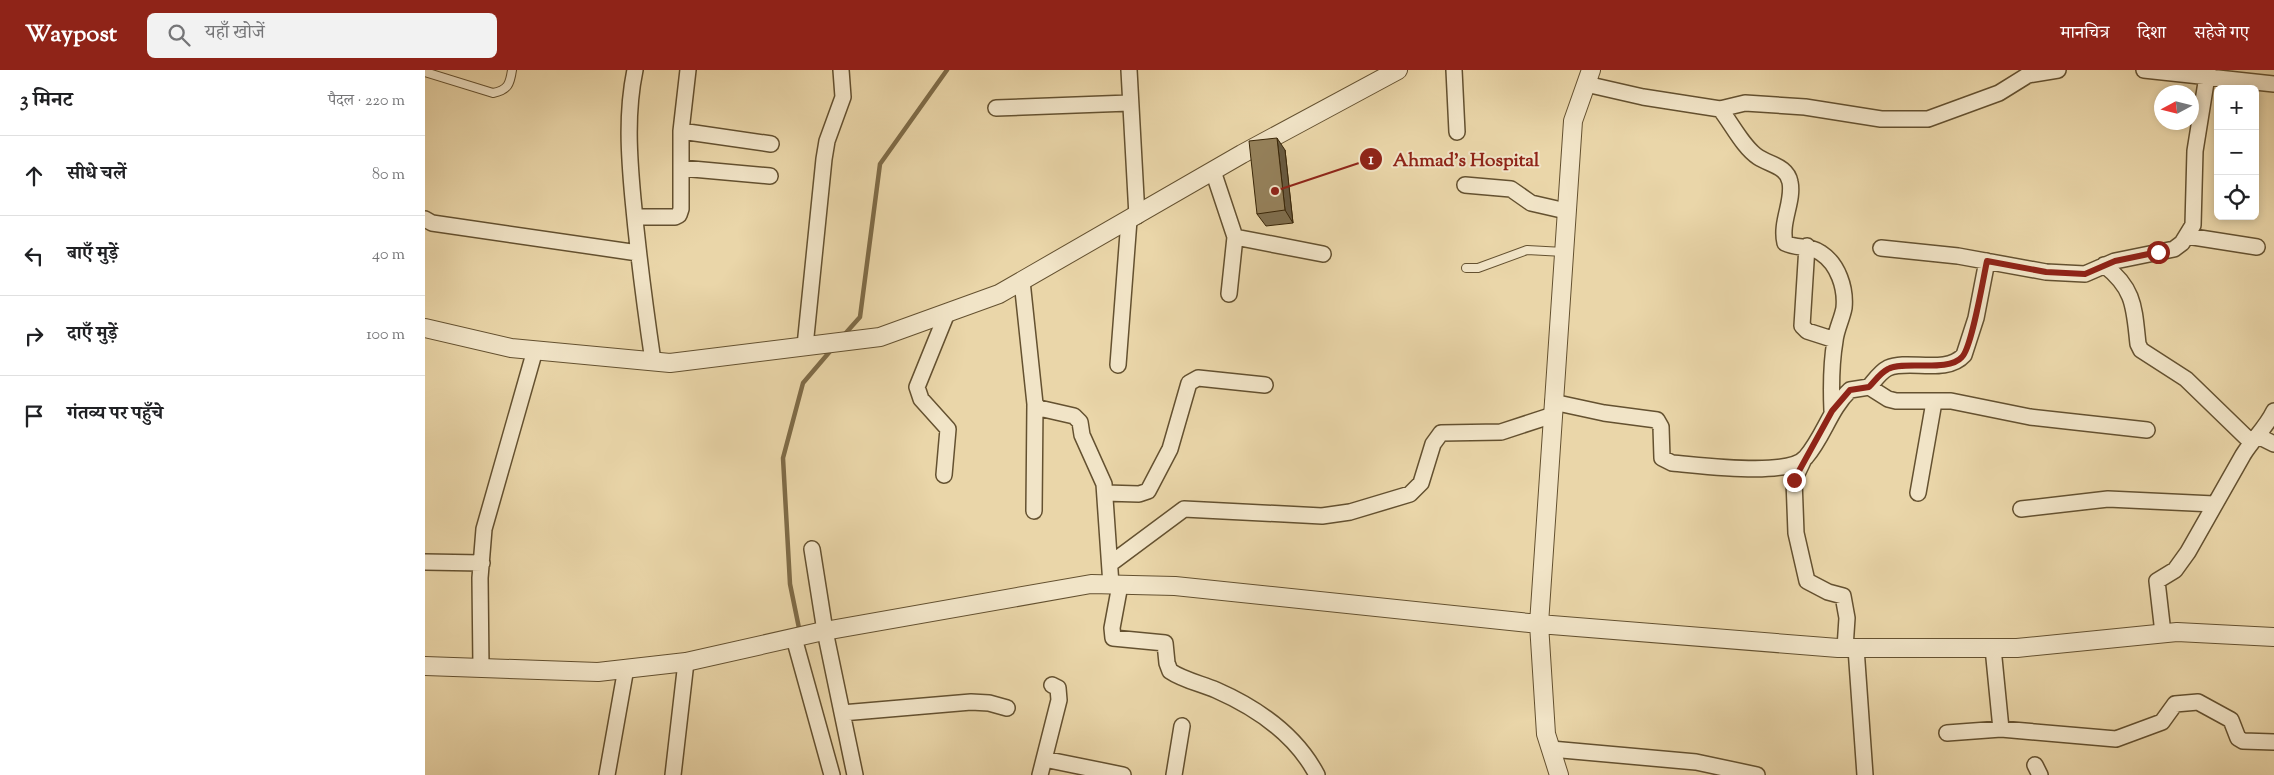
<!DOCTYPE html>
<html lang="hi">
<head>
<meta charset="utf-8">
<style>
	body { margin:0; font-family:"Sorts Mill Goudy","Noto Serif Devanagari",serif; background:#f2f2f2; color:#202124 }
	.controls { position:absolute; right:15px; top:15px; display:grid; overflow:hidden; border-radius:8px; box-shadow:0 2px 8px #0003 }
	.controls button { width:45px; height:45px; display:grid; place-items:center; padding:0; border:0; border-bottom:1px solid #e0e0e0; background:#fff; color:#202124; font:25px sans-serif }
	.compass { position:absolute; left:1729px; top:15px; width:45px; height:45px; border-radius:50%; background:#fff; box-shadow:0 2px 8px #0003; rotate:263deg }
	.stop { position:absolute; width:15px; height:15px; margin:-11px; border:4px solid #8f2418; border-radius:50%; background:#fff }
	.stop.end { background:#8f2418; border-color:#fff; box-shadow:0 1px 5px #0008 }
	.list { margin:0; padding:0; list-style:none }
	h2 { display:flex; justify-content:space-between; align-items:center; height:65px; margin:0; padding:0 20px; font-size:21px }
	h2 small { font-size:16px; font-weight:400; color:#757577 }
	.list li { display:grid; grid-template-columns:32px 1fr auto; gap:15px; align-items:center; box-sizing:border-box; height:80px; padding:0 20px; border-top:1px solid #e0e0e0 }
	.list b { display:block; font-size:19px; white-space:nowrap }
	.list em { font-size:16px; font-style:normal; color:#757577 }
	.icon { flex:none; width:28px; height:28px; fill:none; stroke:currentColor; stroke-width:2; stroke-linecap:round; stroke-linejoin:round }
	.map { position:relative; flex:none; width:1849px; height:705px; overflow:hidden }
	header { display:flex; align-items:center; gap:30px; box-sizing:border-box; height:70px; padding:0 25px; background:#8f2418; color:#fff }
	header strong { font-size:24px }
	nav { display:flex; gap:28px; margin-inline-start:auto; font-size:18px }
	.search { width:350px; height:45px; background:#f2f2f2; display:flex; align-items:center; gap:12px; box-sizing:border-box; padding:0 18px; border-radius:8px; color:#757577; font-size:19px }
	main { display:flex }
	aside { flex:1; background:#fff }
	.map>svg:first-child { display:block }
</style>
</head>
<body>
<header>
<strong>Waypost</strong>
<div class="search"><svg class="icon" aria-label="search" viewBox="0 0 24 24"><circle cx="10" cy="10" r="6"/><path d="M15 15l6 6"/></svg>यहाँ खोजें</div>
<nav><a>मानचित्र</a><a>दिशा</a><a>सहेजे गए</a></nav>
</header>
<main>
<aside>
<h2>3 मिनट<small>पैदल · 220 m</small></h2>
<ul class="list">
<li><svg class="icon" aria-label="ahead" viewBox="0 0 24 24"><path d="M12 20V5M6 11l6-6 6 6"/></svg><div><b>सीधे चलें</b></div><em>80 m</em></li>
<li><svg class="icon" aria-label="left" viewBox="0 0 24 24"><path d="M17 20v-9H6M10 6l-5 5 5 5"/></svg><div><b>बाएँ मुड़ें</b></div><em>40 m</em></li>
<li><svg class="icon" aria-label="right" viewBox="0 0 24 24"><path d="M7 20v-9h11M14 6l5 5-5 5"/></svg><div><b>दाएँ मुड़ें</b></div><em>100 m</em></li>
<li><svg class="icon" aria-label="arrive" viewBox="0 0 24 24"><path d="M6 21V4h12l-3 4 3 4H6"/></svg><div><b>गंतव्य पर पहुँचे</b></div></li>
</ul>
</aside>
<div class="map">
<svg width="1849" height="705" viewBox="0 0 1849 705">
	<rect width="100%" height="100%" fill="#ead6a9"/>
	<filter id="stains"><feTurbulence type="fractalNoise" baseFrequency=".004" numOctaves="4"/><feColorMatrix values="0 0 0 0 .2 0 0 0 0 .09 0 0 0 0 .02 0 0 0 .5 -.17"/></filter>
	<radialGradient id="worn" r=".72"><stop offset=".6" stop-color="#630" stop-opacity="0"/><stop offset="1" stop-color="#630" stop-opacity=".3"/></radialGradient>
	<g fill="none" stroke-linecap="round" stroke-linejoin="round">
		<!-- stream -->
		<path stroke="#7e6b47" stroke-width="4.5" d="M419,265l16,-18 20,-153 67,-94
			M375,563l-10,-49 -7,-126 20,-75 29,-34"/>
		<defs>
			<path id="service" d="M0,2l68,21c15,-3 17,-9 19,-23
				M1041,198h12l49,-18 37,2"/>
			<path id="minor" d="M210,0c-9,43 -6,86 -2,129 5,54 12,108 20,162
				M704,0l8,146
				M1029,0l3,62
				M1719,0l130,14
				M1161,14l57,13 77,12 25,-6 60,4 76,12h47l71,-26 29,-18 30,-5
				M571,38l133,-5
				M1295,39c12,15 23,38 38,48 12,8 29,9 32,25 4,19 -10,40 -5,61 12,6 25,2 36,10 17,11 25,35 23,55 -2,11 -8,22 -9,33 -4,23 -4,46 -3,70
				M256,61l90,13
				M256,98l89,8
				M788,101l22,66 -6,57
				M1040,115l46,4 20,14 35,8
				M210,147h40l4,-2 2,-6v-78l7,-61
				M0,149l7,4 206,30
				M1762,166l70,11
				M810,167l88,17
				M1382,176l-5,80 5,5 28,9
				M1456,178l77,8 88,16 39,2 30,-13 59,-12 8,-6 11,-18 2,-74 13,-81
				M1679,195c31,24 30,43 34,79l3,6 45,29 65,63
				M597,211l13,123 4,4 35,8 6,6 2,13 22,49 7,101
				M380,276l19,-187 3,-18 16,-44 -2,-27
				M693,295l11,-145
				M1444,317l19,12 8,2h55l79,16 117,13
				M1128,332l51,11 53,7 4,7 1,31 10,5c27,2 117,15 134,-6 18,-21 24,-48 44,-67l19,-3c6,-7 11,-15 19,-19 21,-9 58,7 76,-13l12,-37 11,-57
				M1833,366l16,8
				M1379,389l-10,21 2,53 11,48 21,11 15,4 4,22 -2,30
				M519,405l4,-46 -27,-30 -4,-12 30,-74
				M680,423l34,1 9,-3 22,-42 19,-66 9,-5 67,7
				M1493,423l16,-91
				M1596,439l87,-10 106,5
				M609,441l1,-107
				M387,479l13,82 30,144
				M0,492l57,1
				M685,494l74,-55 138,7 28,-4 60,-18 11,-11 12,-39 8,-11 60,-1 52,-17
				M695,515l-8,43 1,10 52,5 2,20 3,8c13,9 32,13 46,19 41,18 80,45 101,85
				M1738,563l-6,-52 18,-11 13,-18 55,-97c9,-15 23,-27 31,-44
				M369,568l38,137
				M1431,578l9,127
				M1568,578l8,81
				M56,598l-1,-90 4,-49 51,-179
				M417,643l129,-11 18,1 18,5
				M1522,663l54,-4 115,10 46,-17 13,-18 23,-2 33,18 7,18 5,3 31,1
				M1126,679l145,13 61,13
				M619,689l79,16
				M1610,695l5,10
				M182,705l19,-107
				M248,705l13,-113
				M615,705l19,-75 -1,-12 -6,-3
				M749,705l8,-49"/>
			<path id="tertiary" d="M0,258l86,20 159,15 210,-26 119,-43 243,-140 156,-84
				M0,596l173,6 88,-10 133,-30 272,-48 84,2 364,38 299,24h179l160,-16 97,5
				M1134,705l-13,-41 -7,-110 34,-503 18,-51"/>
		</defs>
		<!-- service casing -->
		<use href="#service" stroke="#645130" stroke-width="10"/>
		<!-- minor casing -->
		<use href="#minor" stroke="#645130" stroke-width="18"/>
		<!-- tertiary casing -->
		<use href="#tertiary" stroke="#645130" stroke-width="20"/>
		<!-- service -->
		<use href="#service" stroke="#f1e4c7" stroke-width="8"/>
		<!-- minor -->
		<use href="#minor" stroke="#f1e4c7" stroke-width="15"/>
		<!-- tertiary -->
		<use href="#tertiary" stroke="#f1e4c7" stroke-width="18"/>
	</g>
	<!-- wall -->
	<path fill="#806f4e" stroke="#382507" d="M860,80l8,73 -27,3 -9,-12z"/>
	<!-- shaded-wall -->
	<path fill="#685a40" stroke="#382507" d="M852,68l8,12 8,73 -8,-13z"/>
	<!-- building -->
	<path fill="#95815b" stroke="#382507" d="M852,68l8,72 -28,4 -8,-73z"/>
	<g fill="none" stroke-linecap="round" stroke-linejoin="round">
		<!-- route -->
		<path stroke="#8f2418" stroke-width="6" d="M1369,410l38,-69 18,-21 19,-3c6,-6 11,-14 19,-18 16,-9 60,4 74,-12 10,-10 21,-78 25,-96l59,11 39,2 30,-13 43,-9"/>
	</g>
	<!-- callouts -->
	<path fill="none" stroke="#8f2418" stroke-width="2" d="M850 121L946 89"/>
	<g fill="#8f2418" stroke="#f1e4c7" stroke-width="2">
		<circle cx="850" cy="121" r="5"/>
		<circle cx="946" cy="89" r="12"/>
	</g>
	<g font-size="15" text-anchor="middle" font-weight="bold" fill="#fff">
		<text x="946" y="94">1</text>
	</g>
	<g font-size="19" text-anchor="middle" font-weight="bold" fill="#8f2418" stroke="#f1e4c7" stroke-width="4" stroke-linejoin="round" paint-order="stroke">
		<text x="1041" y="96">Ahmad's Hospital</text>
	</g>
	<rect width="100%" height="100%" filter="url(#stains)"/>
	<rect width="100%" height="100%" fill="url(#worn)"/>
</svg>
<div class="controls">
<button>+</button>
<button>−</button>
<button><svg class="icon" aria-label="locate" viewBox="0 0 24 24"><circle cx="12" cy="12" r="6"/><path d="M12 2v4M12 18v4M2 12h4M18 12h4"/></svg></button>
</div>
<svg class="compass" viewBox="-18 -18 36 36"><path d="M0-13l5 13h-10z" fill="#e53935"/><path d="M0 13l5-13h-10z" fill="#757577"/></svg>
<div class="stop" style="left:1733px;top:182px"></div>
<div class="stop end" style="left:1369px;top:410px"></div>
</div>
</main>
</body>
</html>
